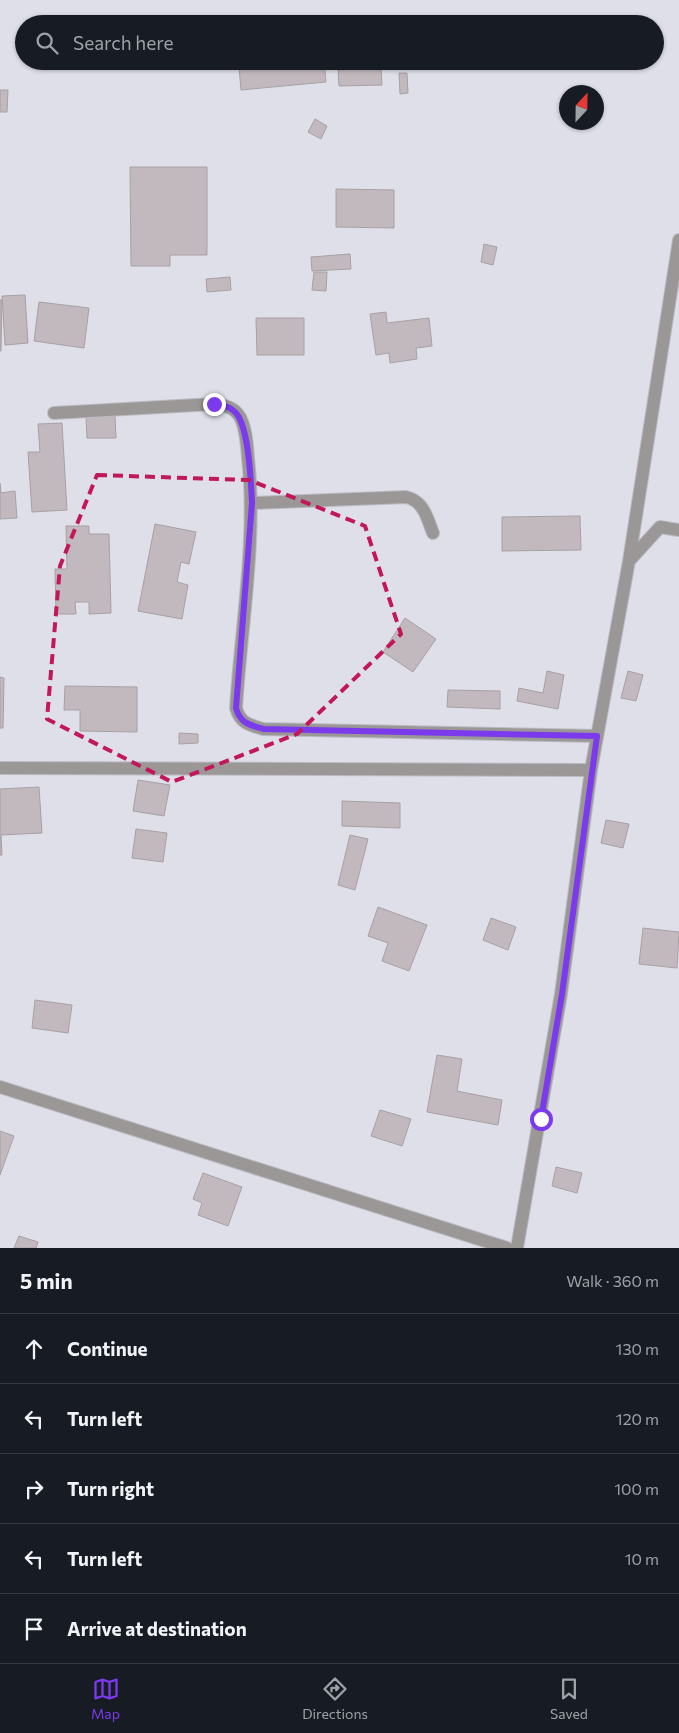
<!DOCTYPE html>
<html lang="en">
<head>
<meta charset="utf-8">
<style>
	body { margin:0; font-family:Commissioner,sans-serif; background:#242831; color:#f1f3f6 }
	.compass { position:absolute; left:559px; top:85px; width:45px; height:45px; border-radius:50%; background:#171b24; box-shadow:0 1px 4px #0004; rotate:22deg }
	.stop { position:absolute; width:15px; height:15px; margin:-11px; border:4px solid #7c3aed; border-radius:50%; background:#fff }
	.stop.end { background:#7c3aed; border-color:#fff; box-shadow:0 1px 5px #0008 }
	.list { margin:0; padding:0; list-style:none }
	h2 { display:flex; justify-content:space-between; align-items:center; height:65px; margin:0; padding:0 20px; font-size:21px }
	h2 small { font-size:16px; font-weight:400; color:#9ea1a6 }
	.list li { display:grid; grid-template-columns:32px 1fr auto; gap:15px; align-items:center; box-sizing:border-box; height:70px; padding:0 20px; border-top:1px solid #363941 }
	.list b { display:block; font-size:19px; white-space:nowrap }
	.list em { font-size:16px; font-style:normal; color:#9ea1a6 }
	.icon { flex:none; width:28px; height:28px; fill:none; stroke:currentColor; stroke-width:2; stroke-linecap:round; stroke-linejoin:round }
	.map { position:relative; flex:none; width:679px; height:1248px; overflow:hidden }
	.search { position:absolute; background:#171b24; box-shadow:0 1px 4px #0004; left:15px; right:15px; top:15px; height:55px; display:flex; align-items:center; gap:12px; box-sizing:border-box; padding:0 18px; border-radius:28px; color:#9ea1a6; font-size:19px }
	.sheet { height:415px; background:#171b24 }
	nav { display:flex; justify-content:space-around; align-items:center; box-sizing:border-box; height:70px; border-top:1px solid #363941; background:#171b24; font-size:14px; color:#9ea1a6 }
	nav a { display:grid; justify-items:center; gap:2px }
	nav .on { color:#7c3aed }
	.map>svg:first-child { display:block }
</style>
</head>
<body>
<div class="map">
<svg width="679" height="1248" viewBox="0 0 679 1248">
	<rect width="100%" height="100%" fill="#dedfe8"/>
	<!-- building -->
	<path fill="#c2b9be" stroke="#a8a0a4" d="M324,61l2,21 -85,8 -2,-22z
		M381,68l1,17 -43,1 -1,-16z
		M399,73h8l1,20 -8,1z
		M0,90h8l-1,22h-7z
		M315,119l12,7 -6,13 -13,-7z
		M130,167h77v88h-37v11h-39z
		M336,189l58,1v38l-58,-1z
		M484,244l13,3 -4,18 -12,-3z
		M350,254l1,15 -39,2 -1,-14z
		M314,272h13l-1,19 -14,-1z
		M230,277l1,13 -24,2 -1,-13z
		M25,295l3,48 -23,2 -3,-49z
		M0,300h2l-1,51h-1z
		M39,302l50,6 -5,40 -50,-7z
		M386,312l1,11 42,-5 3,28 -16,2 1,11 -27,4 -1,-10 -13,2 -6,-41z
		M256,318h48v37h-47z
		M115,416l1,22h-29l-1,-21z
		M62,423l5,87 -35,2 -4,-60h12l-2,-28z
		M0,483l1,10 14,-2 2,27 -17,1z
		M580,516l1,34 -79,1v-34z
		M155,524l41,8 -7,32 -8,-2 -4,20 11,3 -6,34 -44,-8z
		M66,526h23v8h20l2,79 -22,1v-12h-14l1,12h-20l-1,-45h12z
		M405,618l31,21 -23,33 -30,-20z
		M547,671l17,4 -6,34 -41,-8 2,-13 24,5z
		M628,671l15,4 -7,26 -15,-3z
		M0,677l4,1 -1,50h-3z
		M65,686l72,1v45l-57,-1v-21h-16z
		M448,690l52,1v18l-53,-2z
		M179,733l19,1v9l-19,1z
		M138,780l32,5 -6,31 -31,-5z
		M39,787l3,46 -41,2 1,20h-2v-66z
		M342,801l58,2v25l-58,-2z
		M606,820l23,4 -6,24 -22,-5z
		M136,829l31,4 -4,29 -31,-4z
		M350,835l18,4 -13,51 -17,-5z
		M378,907l49,18 -18,46 -27,-10 6,-18 -20,-7z
		M491,918l25,9 -8,23 -25,-10z
		M643,928l36,4 -2,36 -38,-4z
		M35,1000l37,5 -4,28 -36,-5z
		M437,1055l25,4 -5,32 45,9 -4,25 -71,-13z
		M380,1110l31,9 -9,27 -31,-10z
		M0,1131l14,5 -14,39z
		M556,1167l26,6 -5,20 -25,-7z
		M203,1173l39,14 -14,39 -30,-11 4,-12 -9,-4z
		M19,1236l19,6 -2,6h-22z"/>
	<g fill="none" stroke-linecap="round" stroke-linejoin="round">
		<defs>
			<path id="minor" d="M54,413l160,-9c10,1 20,3 26,13 6,11 7,28 8,41 9,80 -7,169 -12,250 4,15 13,17 27,21l334,7
				M252,503l154,-6c18,4 21,21 27,36
				M629,561l31,-34 19,3
				M0,768l591,2
				M0,1087l507,161
				M517,1248l44,-254 30,-224 38,-209 50,-321"/>
		</defs>
		<!-- minor casing -->
		<use href="#minor" stroke="#bbbcc3" stroke-width="14"/>
		<!-- minor -->
		<use href="#minor" stroke="#9b9797" stroke-width="12"/>
	</g>
	<g fill="none" stroke-linecap="round" stroke-linejoin="round">
		<!-- route -->
		<path stroke="#7c3aed" stroke-width="6" d="M214,404c8,1 15,2 21,8 14,13 16,71 17,91l-16,205c4,15 13,17 28,21l333,7 -35,258 -21,125"/>
	</g>
	<!-- marked area -->
	<path fill="none" stroke="#c2185b" stroke-width="4" stroke-dasharray="10 6" stroke-linejoin="round" d="M97,475l152,5 116,46 36,108 -104,100 -125,48 -125,-63 13,-153z"/>
</svg>
<svg class="compass" viewBox="-18 -18 36 36"><path d="M0-13l5 13h-10z" fill="#e53935"/><path d="M0 13l5-13h-10z" fill="#9ea1a6"/></svg>
<div class="stop" style="left:541px;top:1119px"></div>
<div class="stop end" style="left:214px;top:404px"></div>
<div class="search"><svg class="icon" aria-label="search" viewBox="0 0 24 24"><circle cx="10" cy="10" r="6"/><path d="M15 15l6 6"/></svg>Search here</div>
</div>
<section class="sheet">
<h2>5 min<small>Walk · 360 m</small></h2>
<ul class="list">
<li><svg class="icon" aria-label="ahead" viewBox="0 0 24 24"><path d="M12 20V5M6 11l6-6 6 6"/></svg><div><b>Continue</b></div><em>130 m</em></li>
<li><svg class="icon" aria-label="left" viewBox="0 0 24 24"><path d="M17 20v-9H6M10 6l-5 5 5 5"/></svg><div><b>Turn left</b></div><em>120 m</em></li>
<li><svg class="icon" aria-label="right" viewBox="0 0 24 24"><path d="M7 20v-9h11M14 6l5 5-5 5"/></svg><div><b>Turn right</b></div><em>100 m</em></li>
<li><svg class="icon" aria-label="left" viewBox="0 0 24 24"><path d="M17 20v-9H6M10 6l-5 5 5 5"/></svg><div><b>Turn left</b></div><em>10 m</em></li>
<li><svg class="icon" aria-label="arrive" viewBox="0 0 24 24"><path d="M6 21V4h12l-3 4 3 4H6"/></svg><div><b>Arrive at destination</b></div></li>
</ul>
</section>
<nav>
<a class="on"><svg class="icon" aria-label="map" viewBox="0 0 24 24"><path d="M3 6l6-2 6 2 6-2v14l-6 2-6-2-6 2zM9 4v14M15 6v14"/></svg>Map</a>
<a><svg class="icon" aria-label="directions" viewBox="0 0 24 24"><path d="M12 3l9 9-9 9-9-9zM9 14v-3h6M13 9l2 2-2 2"/></svg>Directions</a>
<a><svg class="icon" aria-label="saved" viewBox="0 0 24 24"><path d="M7 4h10v16l-5-4-5 4z"/></svg>Saved</a>
</nav>
</body>
</html>
